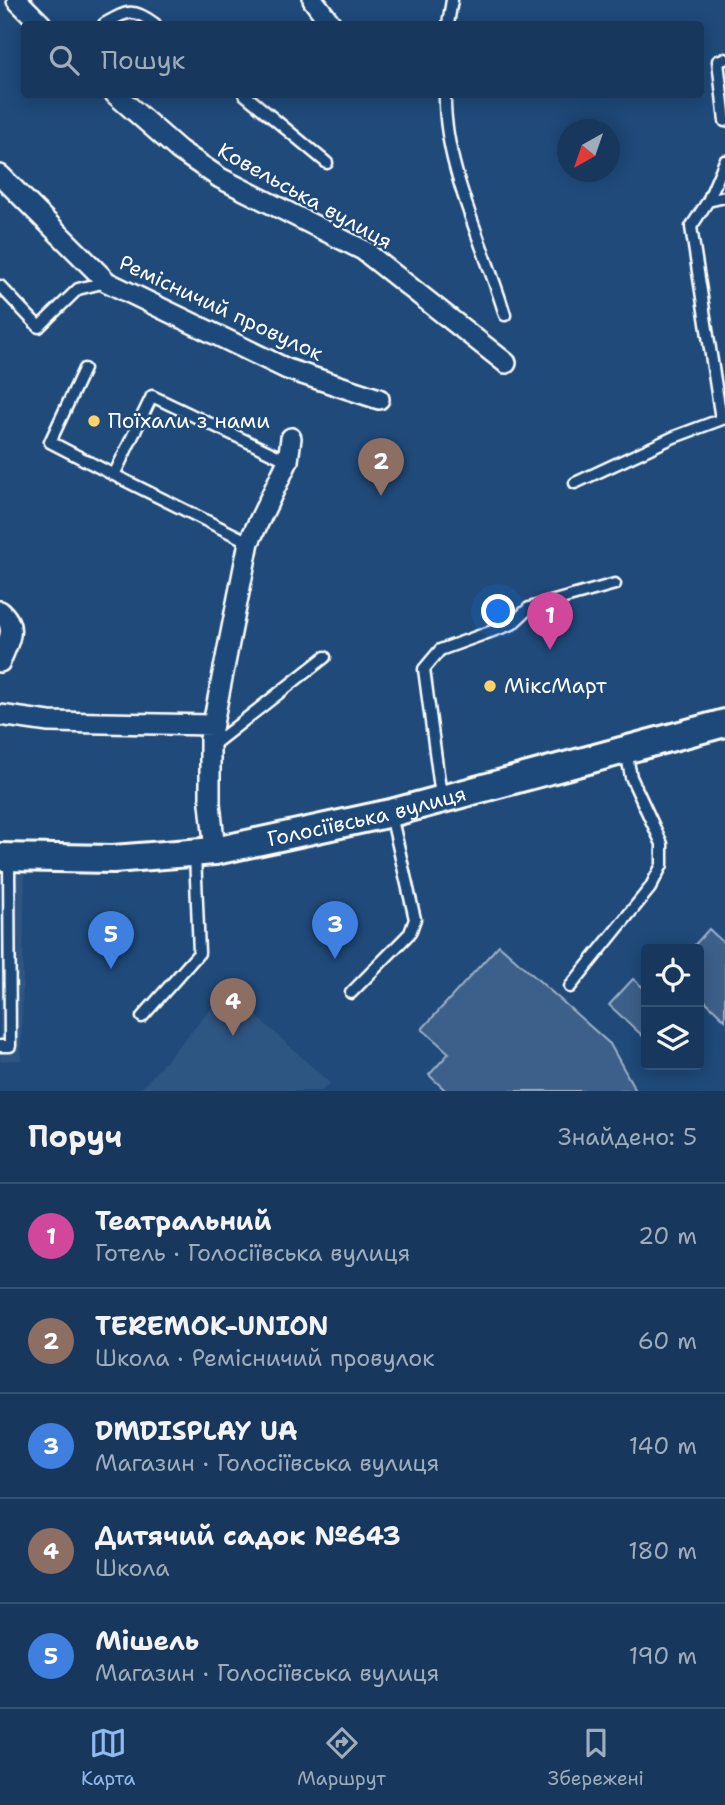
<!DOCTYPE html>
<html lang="uk">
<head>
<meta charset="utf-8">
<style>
	body { margin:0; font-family:"Shantell Sans",sans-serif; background:#203f62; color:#f1f3f6 }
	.controls { position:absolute; right:21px; bottom:21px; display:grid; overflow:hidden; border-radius:7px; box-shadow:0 4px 18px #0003 }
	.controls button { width:63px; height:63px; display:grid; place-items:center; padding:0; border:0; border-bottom:2px solid #365272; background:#17385c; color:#f1f3f6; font:35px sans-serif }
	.compass { position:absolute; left:557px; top:119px; width:63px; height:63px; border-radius:50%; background:#17385c; box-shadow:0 4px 18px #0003; rotate:220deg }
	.you { position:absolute; left:499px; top:612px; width:24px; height:24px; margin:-18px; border:5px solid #fff; border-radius:50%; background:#1a73e8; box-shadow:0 0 0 10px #1a73e833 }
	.badge { display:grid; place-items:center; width:46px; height:46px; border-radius:50%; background:#90b9f0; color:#fff; font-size:23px; font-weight:700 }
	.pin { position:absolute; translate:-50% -58px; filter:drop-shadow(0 2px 4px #0008) }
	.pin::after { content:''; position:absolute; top:37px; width:24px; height:21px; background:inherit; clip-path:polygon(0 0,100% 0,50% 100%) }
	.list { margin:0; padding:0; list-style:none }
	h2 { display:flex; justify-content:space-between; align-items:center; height:91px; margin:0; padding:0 28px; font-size:30px }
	h2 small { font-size:23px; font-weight:400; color:#9eacbb }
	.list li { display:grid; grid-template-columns:46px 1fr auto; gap:21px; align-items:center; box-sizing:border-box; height:105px; padding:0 28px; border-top:2px solid #365272 }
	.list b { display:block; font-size:26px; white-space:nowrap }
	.list p { margin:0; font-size:23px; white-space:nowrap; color:#9eacbb }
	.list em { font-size:23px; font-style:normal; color:#9eacbb }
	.icon { flex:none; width:38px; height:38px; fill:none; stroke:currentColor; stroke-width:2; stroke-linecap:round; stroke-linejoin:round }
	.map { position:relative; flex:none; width:725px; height:1091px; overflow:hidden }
	.search { position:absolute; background:#17385c; box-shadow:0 4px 18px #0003; left:21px; right:21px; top:21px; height:77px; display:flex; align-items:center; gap:18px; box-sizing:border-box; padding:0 24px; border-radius:7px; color:#9eacbb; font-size:26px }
	.sheet { height:616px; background:#17385c }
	nav { display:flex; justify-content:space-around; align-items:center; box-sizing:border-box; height:98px; border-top:2px solid #365272; background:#17385c; font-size:19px; color:#9eacbb }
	nav a { display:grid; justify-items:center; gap:4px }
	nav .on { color:#90b9f0 }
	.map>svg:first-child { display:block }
</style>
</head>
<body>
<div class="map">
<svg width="725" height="1091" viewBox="0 0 725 1091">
	<rect width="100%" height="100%" fill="#1f4a7a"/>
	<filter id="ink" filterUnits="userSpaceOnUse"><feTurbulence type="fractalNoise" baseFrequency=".0143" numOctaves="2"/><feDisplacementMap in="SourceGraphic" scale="14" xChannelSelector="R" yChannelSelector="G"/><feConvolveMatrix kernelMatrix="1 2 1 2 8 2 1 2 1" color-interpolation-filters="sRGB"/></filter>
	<g filter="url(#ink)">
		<!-- built -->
		<path fill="#2e5683" d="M0,874l25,1 -4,185 -21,1z
			M228,990l102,93 -9,8h-182z"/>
		<!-- green -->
		<path fill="#3c618b" stroke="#9eb0c5" stroke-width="2" d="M709,929l16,15v76l-26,-25v-46h-8z
			M499,945l111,99 26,47h-190l-17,-16 20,-22 -27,-24z
			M633,979l13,11v49l-37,-34z"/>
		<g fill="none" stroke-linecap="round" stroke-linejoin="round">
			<defs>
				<path id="service" d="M104,24c23,-13 29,-17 51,0
					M448,24l4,-24
					M725,59l-7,2 7,60
					M244,94l83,69
					M445,94c-2,71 40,153 60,221
					M708,201l17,-40
					M0,286l39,41 39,-38 28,-7
					M84,369l-34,73 64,33
					M721,419l-30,-192 17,-26 17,-4
					M575,483l99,-46 51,-19
					M249,542l-135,-67 38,-79 136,65
					M210,747l115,-90
					M441,796l-17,-127 16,-19 72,-26 17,-16 86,-24
					M570,987l80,-99 12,-23v-21l-31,-67 -5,-26
					M351,993l59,-60 5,-14 -24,-104
					M142,1017l57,-64 -4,-99
					M0,1046h10l-1,-188"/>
				<path id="minor" d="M17,0l24,24
					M313,0l18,24
					M115,94l64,56 41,28 143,72 143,113
					M0,175l107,107 180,87 92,30
					M0,611c19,16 8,31 0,51
					M0,715l49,7 164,3
					M215,851l-5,-48v-64l39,-197 39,-81 3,-23"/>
				<g id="secondary">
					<path id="s1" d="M0,857l113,2 102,-8 176,-38 334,-90"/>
				</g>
			</defs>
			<!-- service casing -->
			<use href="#service" stroke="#fff" stroke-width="15"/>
			<!-- minor casing -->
			<use href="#minor" stroke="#fff" stroke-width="24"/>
			<!-- secondary casing -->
			<use href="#secondary" stroke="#fff" stroke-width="32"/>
			<!-- service -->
			<use href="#service" stroke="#1f4a7a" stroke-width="10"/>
			<!-- minor -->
			<use href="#minor" stroke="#1f4a7a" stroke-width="19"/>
			<!-- secondary -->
			<use href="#secondary" stroke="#1f4a7a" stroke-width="26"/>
		</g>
	</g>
	<!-- markers -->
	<g fill="#ffd166" stroke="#1f4a7a" stroke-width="2.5">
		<circle cx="94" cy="421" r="7"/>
		<circle cx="490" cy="686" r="7"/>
	</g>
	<g text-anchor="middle" stroke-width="5" stroke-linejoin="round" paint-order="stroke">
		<!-- street labels -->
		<g font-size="21" fill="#fff" stroke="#1f4a7a">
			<text transform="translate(305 196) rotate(29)" y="7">Ковельська вулиця</text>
			<text transform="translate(221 308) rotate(25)" y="7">Ремісничий провулок</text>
			<text dy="7" stroke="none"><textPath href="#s1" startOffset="371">Голосіївська вулиця</textPath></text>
		</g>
		<!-- poi labels -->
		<g font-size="21" fill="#fff" stroke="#1f4a7a" text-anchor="start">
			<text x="108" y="428">Поїхали з нами</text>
			<text x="504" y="693">МіксМарт</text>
		</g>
	</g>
</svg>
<div class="controls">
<button><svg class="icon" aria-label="locate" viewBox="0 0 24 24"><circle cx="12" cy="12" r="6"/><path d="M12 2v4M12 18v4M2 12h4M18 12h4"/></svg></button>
<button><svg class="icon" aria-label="layers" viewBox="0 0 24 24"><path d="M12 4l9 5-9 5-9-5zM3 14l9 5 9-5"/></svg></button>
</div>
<svg class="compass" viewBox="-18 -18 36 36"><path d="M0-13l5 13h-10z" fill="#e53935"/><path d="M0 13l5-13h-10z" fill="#9eacbb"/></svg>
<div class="you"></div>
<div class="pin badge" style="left:550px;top:650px;background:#d1479c">1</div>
<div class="pin badge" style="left:381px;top:496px;background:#8d6e63">2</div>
<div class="pin badge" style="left:335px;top:959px;background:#3f7fe0">3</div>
<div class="pin badge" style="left:233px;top:1036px;background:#8d6e63">4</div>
<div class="pin badge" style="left:111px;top:969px;background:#3f7fe0">5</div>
<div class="search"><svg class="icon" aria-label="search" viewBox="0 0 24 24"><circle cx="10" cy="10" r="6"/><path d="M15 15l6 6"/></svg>Пошук</div>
</div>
<section class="sheet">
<h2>Поруч<small>Знайдено: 5</small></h2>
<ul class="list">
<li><span class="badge" style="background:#d1479c">1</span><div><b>Театральний</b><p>Готель · Голосіївська вулиця</p></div><em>20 m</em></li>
<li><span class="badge" style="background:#8d6e63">2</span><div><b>TEREMOK-UNION</b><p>Школа · Ремісничий провулок</p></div><em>60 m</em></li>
<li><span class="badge" style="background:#3f7fe0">3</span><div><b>DMDISPLAY UA</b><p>Магазин · Голосіївська вулиця</p></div><em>140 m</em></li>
<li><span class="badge" style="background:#8d6e63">4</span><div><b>Дитячий садок №643</b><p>Школа</p></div><em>180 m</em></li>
<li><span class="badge" style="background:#3f7fe0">5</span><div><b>Мішель</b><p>Магазин · Голосіївська вулиця</p></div><em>190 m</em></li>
</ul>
</section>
<nav>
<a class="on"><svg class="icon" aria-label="map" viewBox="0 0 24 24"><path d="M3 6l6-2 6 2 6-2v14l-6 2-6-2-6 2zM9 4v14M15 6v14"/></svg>Карта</a>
<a><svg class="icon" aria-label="directions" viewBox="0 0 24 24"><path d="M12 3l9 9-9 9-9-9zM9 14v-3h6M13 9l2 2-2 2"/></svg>Маршрут</a>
<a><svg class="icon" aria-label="saved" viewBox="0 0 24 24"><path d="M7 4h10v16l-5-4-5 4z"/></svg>Збережені</a>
</nav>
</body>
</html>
